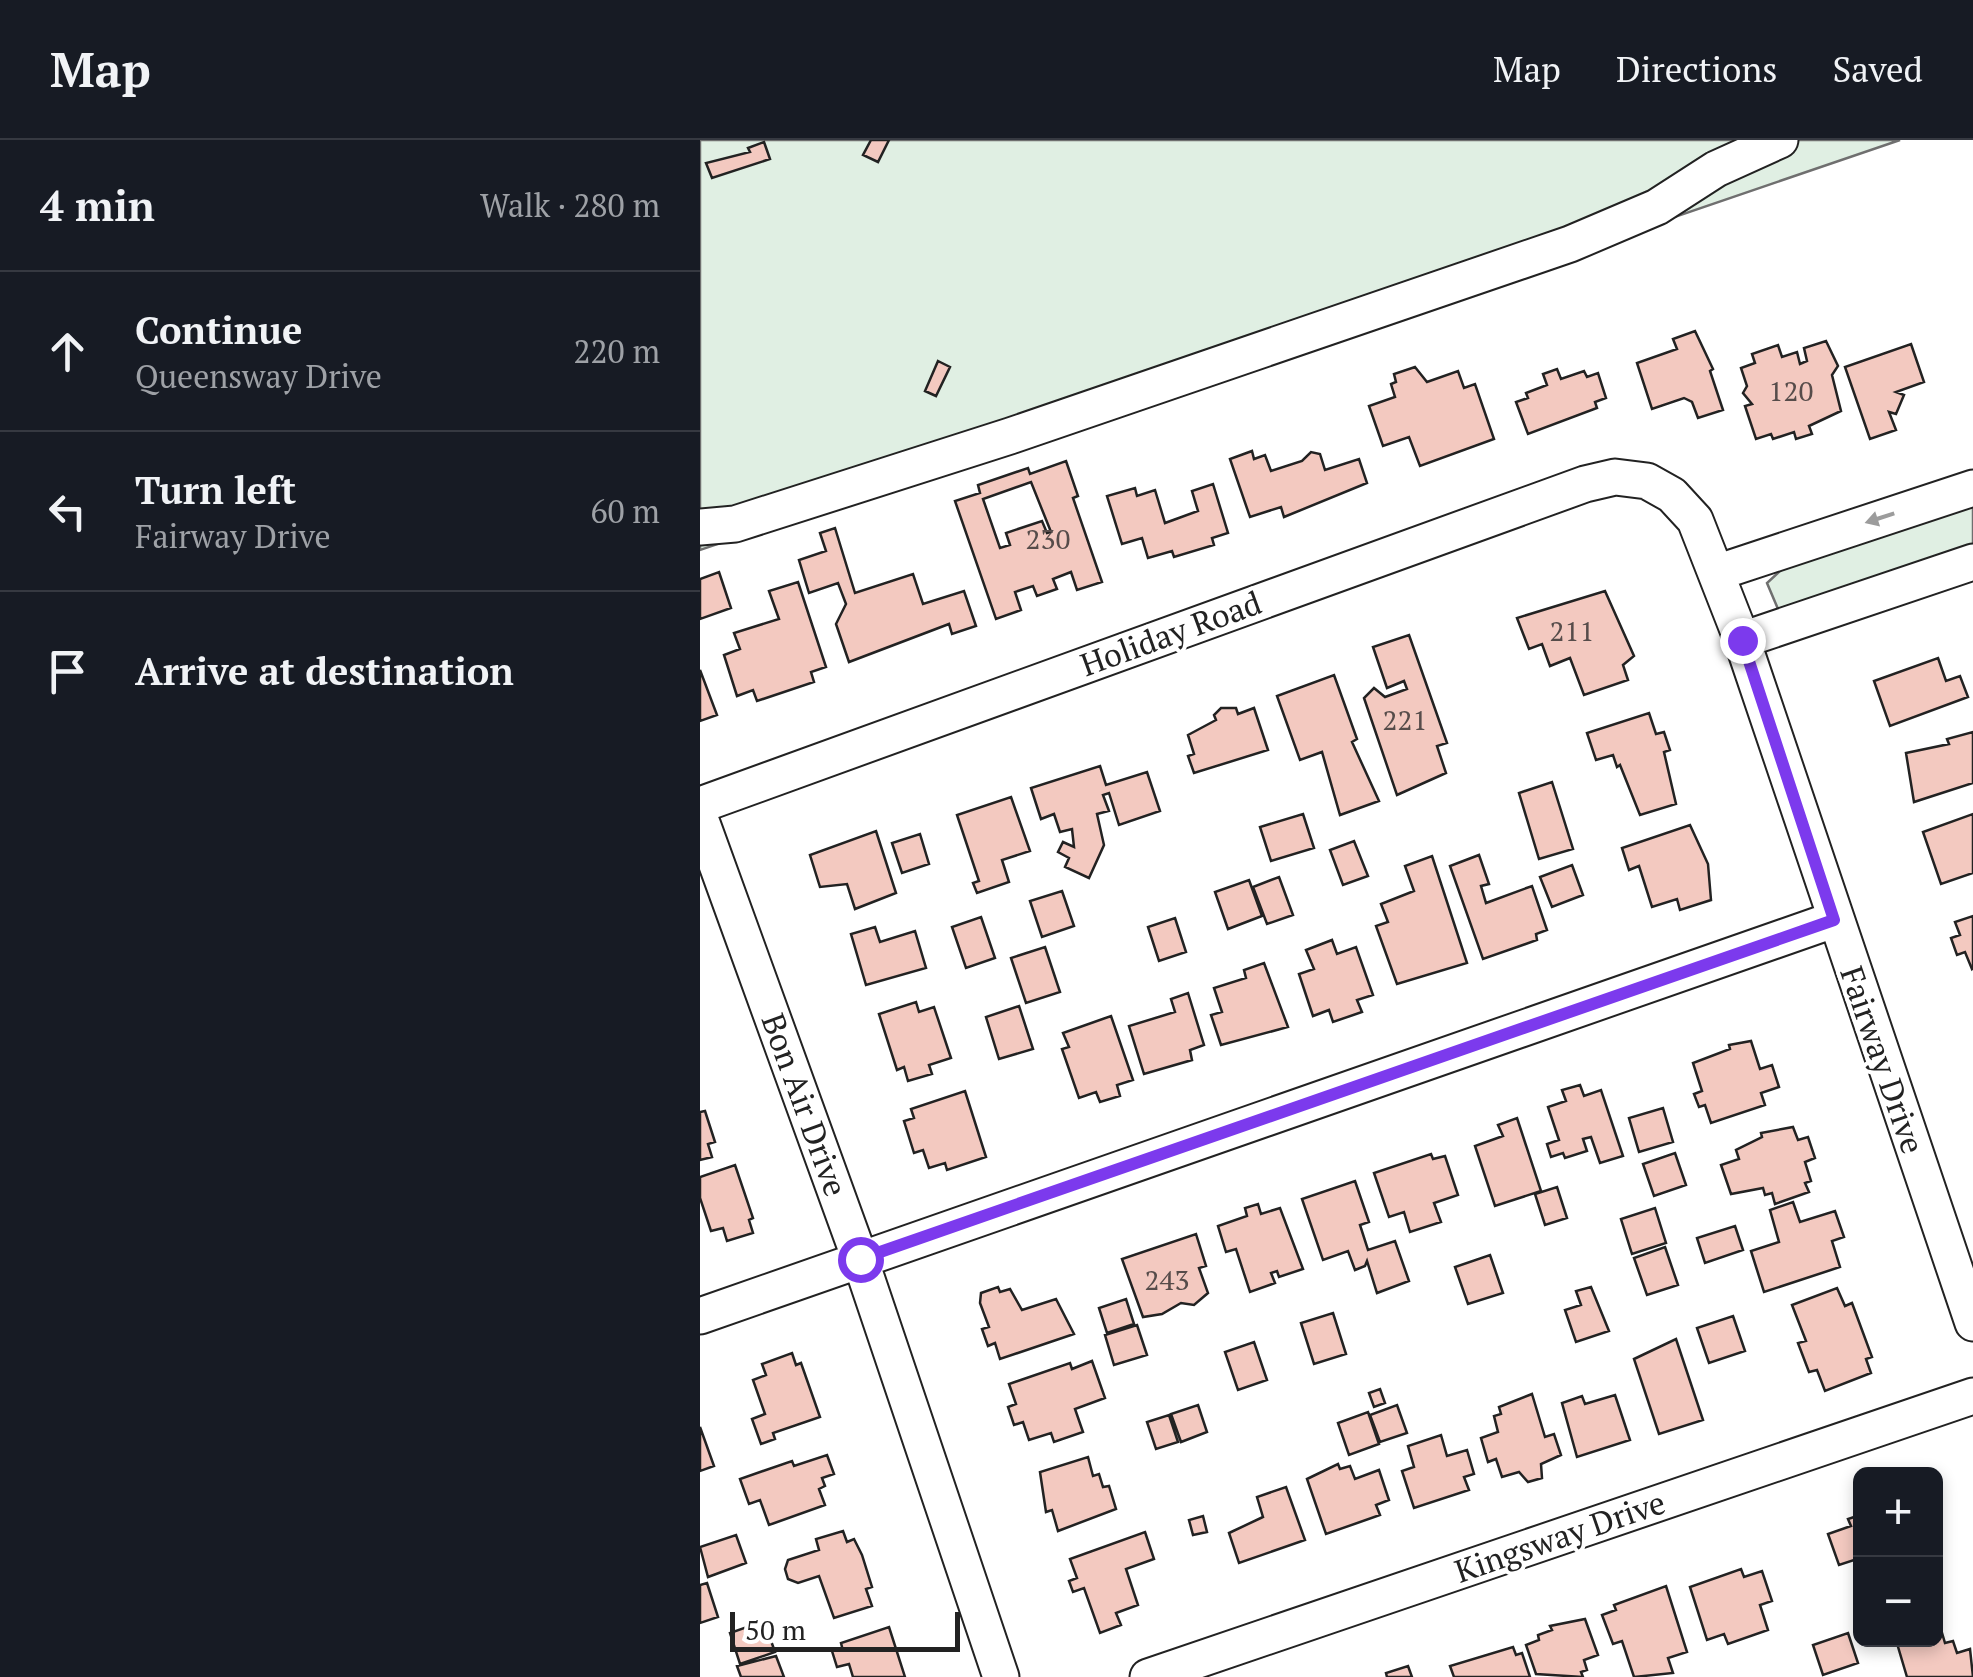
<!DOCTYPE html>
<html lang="en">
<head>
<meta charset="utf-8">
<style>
	body { margin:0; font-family:"PT Serif",serif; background:#20242c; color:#f1f3f6 }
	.controls { position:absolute; right:30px; bottom:30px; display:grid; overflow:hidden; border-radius:15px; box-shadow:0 5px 15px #0003 }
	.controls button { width:90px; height:90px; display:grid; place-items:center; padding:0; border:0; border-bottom:2px solid #363941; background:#171b24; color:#f1f3f6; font:50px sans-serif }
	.scale { position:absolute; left:30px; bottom:25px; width:230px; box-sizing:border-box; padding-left:10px; border:5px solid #222; border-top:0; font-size:28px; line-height:35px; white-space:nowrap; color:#222; -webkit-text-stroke:8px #fff; paint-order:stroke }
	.stop { position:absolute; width:30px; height:30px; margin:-22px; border:8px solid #7c3aed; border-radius:50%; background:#fff }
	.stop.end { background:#7c3aed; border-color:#fff; box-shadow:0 2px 10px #0008 }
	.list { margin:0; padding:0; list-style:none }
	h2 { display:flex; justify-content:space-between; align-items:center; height:130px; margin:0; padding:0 40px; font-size:42px }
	h2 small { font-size:32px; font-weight:400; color:#9ea1a6 }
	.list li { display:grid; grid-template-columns:65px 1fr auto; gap:30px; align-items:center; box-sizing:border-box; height:160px; padding:0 40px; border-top:2px solid #363941 }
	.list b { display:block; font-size:38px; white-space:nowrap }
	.list p { margin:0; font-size:32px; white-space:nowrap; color:#9ea1a6 }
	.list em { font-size:32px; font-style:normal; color:#9ea1a6 }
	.icon { flex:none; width:55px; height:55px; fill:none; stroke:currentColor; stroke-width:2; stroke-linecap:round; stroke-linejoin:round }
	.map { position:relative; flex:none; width:1273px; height:1537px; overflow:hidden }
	header { display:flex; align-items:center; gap:60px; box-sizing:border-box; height:140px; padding:0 50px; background:#171b24; border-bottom:2px solid #363941 }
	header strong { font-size:48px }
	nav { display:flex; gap:55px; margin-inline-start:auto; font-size:35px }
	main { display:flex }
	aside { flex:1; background:#171b24 }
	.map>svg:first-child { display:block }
</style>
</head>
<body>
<header>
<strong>Map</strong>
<nav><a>Map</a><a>Directions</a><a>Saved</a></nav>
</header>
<main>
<aside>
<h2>4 min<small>Walk · 280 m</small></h2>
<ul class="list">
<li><svg class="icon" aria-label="ahead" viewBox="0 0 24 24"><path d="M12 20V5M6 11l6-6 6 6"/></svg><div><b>Continue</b><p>Queensway Drive</p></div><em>220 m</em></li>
<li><svg class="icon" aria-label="left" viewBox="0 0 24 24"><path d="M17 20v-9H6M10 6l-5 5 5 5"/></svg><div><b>Turn left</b><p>Fairway Drive</p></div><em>60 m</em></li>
<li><svg class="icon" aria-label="arrive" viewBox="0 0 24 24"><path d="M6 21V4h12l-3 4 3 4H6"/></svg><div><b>Arrive at destination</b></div></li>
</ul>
</aside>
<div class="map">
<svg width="1273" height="1537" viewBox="0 0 1273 1537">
	<rect width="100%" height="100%" fill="#fff"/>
	<!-- green -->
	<path fill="#e0efe3" stroke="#6f6f6f" stroke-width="2.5" d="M0,0h1200l-1200,410z
		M1273,363v42l-195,64 -11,-26 14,-13z"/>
	<!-- building -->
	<path fill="#f3c9c0" stroke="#222" stroke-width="2.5" fill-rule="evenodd" d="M171,0h18l-11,22 -15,-7z
		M64,2l6,17 -58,19 -6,-15 44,-11 -2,-4z
		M995,191l18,38 -3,2 13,39 -25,8 -6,-16 -8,-4 -32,11 -15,-46 40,-14 -4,-10z
		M1126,201l12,25 -6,9 9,36 -32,15 3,8 -16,5 -2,-7 -21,7 -2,-5 -15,5 -11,-33 7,-2 -9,-11 4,-7 -6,-18 14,-5 -3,-9 26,-9 4,12 15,-5 3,12 7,-3 -3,-13z
		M1211,204l13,38 -28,10 8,3 -8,19 -7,-2 7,18 -26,9 -25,-72z
		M238,221l12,6 -14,29 -11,-5z
		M715,227l12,15 31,-11 6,17 11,-4 19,55 -74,27 -11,-29 -26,9 -14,-40 26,-9 -4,-13 5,-2 -2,-8z
		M857,229l4,10 23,-8 3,6 11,-4 8,25 -11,4 2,6 -69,26 -12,-32 12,-4 -2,-5 21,-8 -4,-11z
		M552,311l2,8 11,-4 6,16 31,-10 9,-9 9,2 5,16 34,-11 8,24 -83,34 -3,-10 -31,10 -20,-58z
		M366,321l12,35 -5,2 29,84 -25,8 -6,-18 -18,7 4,10 -20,7 -4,-10 -18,6 6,18 -25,9 -41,-118 25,-8 -2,-8 50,-17 2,6zM331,342l20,50 -4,1 -5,-12 -36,12 4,12 -10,3 -17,-49z
		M513,344l15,49 -16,5 2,7 -40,12 -2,-6 -24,7 -6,-20 -20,6 -15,-48 28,-8 2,8 18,-6 10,33 33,-12 -6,-20z
		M135,388l20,65 58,-19 10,30 41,-13 12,35 -24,8 -3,-10 -100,38 -13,-38 10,-20 -8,-21 -29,10 -10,-33 27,-9 -6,-18z
		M19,432l12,36 -31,11v-40z
		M98,442l28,85 -15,5 3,10 -57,19 -4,-11 -16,6 -13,-41 16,-6 -6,-16 45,-14 -10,-28z
		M905,451l29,65 -11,9 5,15 -44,15 -14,-37 -20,8 -8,-22 -13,5 -12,-31z
		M709,495l38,108 -10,3 9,27 -49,22 -33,-97 10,-10 11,9 22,-8 -3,-8 -17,7 -14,-41z
		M1238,518l8,23 14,-5 8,21 -78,29 -16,-45z
		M0,530l17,45 -17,6z
		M634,535l23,64 -5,3 27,59 -39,14 -18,-63 -22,8 -23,-64z
		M521,568h15l2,6 16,-6 14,42 -74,23 -6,-17 6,-2 -6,-19 28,-15 -2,-5z
		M949,573l7,21 8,-2 6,18 -6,2 12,52 -36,11 -20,-50 -3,2 -4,-12 -17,5 -9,-27z
		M1273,592v51l-59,19 -8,-49 43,-9 -2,-5z
		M400,626l6,19 41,-13 13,39 -41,14 -10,-32 -6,2 6,16 -12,3 7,31 -15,33 -24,-11 4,-9 -11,-6 5,-10 11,5 -2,-18 -12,3 -6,-18 -13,5 -10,-31z
		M852,642l21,67 -34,10 -20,-66z
		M311,657l19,54 -28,9 7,22 -32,11 -4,-10 6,-2 -22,-66z
		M603,674l11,34 -43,13 -11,-34z
		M1273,674v59l-32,11 -18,-52z
		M990,685l18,39 3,36 -31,10 -3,-11 -25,8 -13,-41 -10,4 -7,-22z
		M176,691l20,62 -41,16 -8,-25 -27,3 -10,-32z
		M220,694l9,30 -27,9 -10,-30z
		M654,701l14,35 -25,9 -13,-35z
		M779,715l10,29 -8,2 5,17 46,-17 15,44 -11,4 1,6 -54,19 -33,-93z
		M732,716l35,107 -70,21 -21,-58 12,-4 -7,-18 33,-13 -9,-25z
		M872,725l11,30 -31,12 -12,-30z
		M579,737l14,38 -26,9 -14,-37z
		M549,740l13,36 -34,13 -13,-37z
		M362,751l12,35 -32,11 -12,-36z
		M1273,776v52l-1,1 -7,-17 -8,3 -6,-17 9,-3 -5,-13z
		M281,777l14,41 -29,10 -14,-41z
		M475,778l11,34 -27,9 -11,-34z
		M175,787l5,15 35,-11 11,37 -60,17 -15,-51z
		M632,800l5,14 19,-7 17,48 -16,5 5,12 -29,10 -4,-12 -16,6 -14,-42 15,-5 -8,-19z
		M345,807l15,45 -34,11 -15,-45z
		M564,823l24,64 -67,18 -10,-30 11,-3 -8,-24 32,-10 -2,-8z
		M488,853l16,52 -14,5 2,10 -48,14 -15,-48 46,-14 -4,-13z
		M216,862l3,10 15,-5 17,51 -22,7 3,9 -24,7 -4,-14 -7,3 -18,-56z
		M319,866l14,43 -34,10 -13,-42z
		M411,876l22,64 -16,5 3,11 -20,6 -4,-10 -17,6 -17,-49 7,-2 -6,-14z
		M1051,901l9,28 12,-4 7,22 -18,6 4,12 -54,18 -6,-18 -6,2 -5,-13 8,-3 -9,-28 37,-14 -1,-4z
		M880,945l4,11 17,-6 22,66 -23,7 -9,-26 -8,2 4,12 -22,7 -2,-5 -12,4 -4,-13 12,-4 -11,-33 18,-6 -4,-11z
		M265,951l21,66 -39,13 -2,-7 -16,5 -6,-18 -9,3 -10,-32 10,-3 -3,-9z
		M963,968l10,34 -34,10 -10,-34z
		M5,971l10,31 -7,2 4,13 -12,3v-48z
		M817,978l24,73 -46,15 -20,-60 28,-10 -5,-11z
		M1093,987l5,13 10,-3 7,21 -10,4 6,19 -6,2 4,9 -34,12 -3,-11 -7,2 -2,-7 -32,6 -10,-29 18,-6 -3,-9 26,-13 -1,-4z
		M975,1013l11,32 -32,11 -11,-32z
		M731,1014l2,5 12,-3 13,39 -24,8 7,19 -31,10 -6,-20 -15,5 -15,-44z
		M35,1025l18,53 -4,2 4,13 -26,8 -4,-13 -12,3 -11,-33v-21z
		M655,1041l14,41 -9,3 8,25 27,-9 14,40 -32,12 -10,-32 -2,5 -10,4 -7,-19 -25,9 -21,-61z
		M857,1047l10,31 -22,7 -10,-31z
		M1093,1062l7,20 35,-11 9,26 -12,4 8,26 -76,25 -13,-41 28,-9 -9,-32z
		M558,1064l3,10 19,-6 23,61 -24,8 -2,-6 -6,2 4,10 -25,9 -14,-43 -10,3 -8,-26 29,-10 -2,-8z
		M955,1068l11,35 -34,11 -11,-35z
		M1035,1086l8,24 -38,13 -8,-25z
		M496,1094l10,32 -7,2 9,25 -14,12 -13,-2 -19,11 -19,3 -21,-58z
		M965,1107l13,38 -31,10 -13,-37z
		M790,1115l13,38 -35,11 -13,-37z
		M298,1147l2,5 10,-3 12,21 34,-11 18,35 -74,25 -5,-16 -7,3 -6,-17 7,-2 -9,-24 1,-10z
		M891,1147l18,44 -33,11 -11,-32 16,-5 -5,-14z
		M1137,1148l8,18 7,-3 20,54 -6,2 5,14 -46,18 -8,-21 -8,2 -11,-29 8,-2 -14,-36z
		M426,1159l8,25 -27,9 -8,-25z
		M633,1173l13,41 -32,10 -13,-41z
		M1033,1176l12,35 -36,12 -12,-35z
		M437,1185l10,30 -33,10 -9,-30z
		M976,1199l27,81 -44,14 -25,-75z
		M554,1202l13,38 -29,10 -13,-38z
		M92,1213l4,12 5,-2 19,54 -47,16 2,6 -14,5 -9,-25 13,-5 -12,-34 13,-5 -4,-11z
		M392,1221l13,37 -30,11 8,23 -29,10 -3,-9 -22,7 -6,-18 -9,3 -6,-18 8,-3 -7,-20 61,-21 2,6z
		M680,1249l5,14 -11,4 -5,-14z
		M832,1254l13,43 9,-3 7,21 -20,9 1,14 -14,4 -9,-10 -17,5 -6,-18 -8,3 -7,-24 17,-6 -4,-16 7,-2 -2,-7z
		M915,1255l15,45 -53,17 -15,-54 20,-7 3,8z
		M498,1265l9,27 -26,10 -10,-28z
		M697,1265l10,28 -27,9 -10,-27z
		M668,1272l11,32 -30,11 -11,-32z
		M469,1275l9,27 -22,7 -9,-27z
		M0,1287l14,39 -14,5z
		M741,1295l6,21 20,-6 7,24 -10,3 5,13 -55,18 -12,-37 12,-4 -6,-21z
		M127,1315l7,19 -12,4 3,8 -6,3 6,16 -56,20 -9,-25 -11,4 -9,-25 52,-18 2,5z
		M388,1317l5,19 6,-2 4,13 6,-1 7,23 -58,22 -6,-21 -6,2 -6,-40z
		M638,1324l2,5 10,-3 5,13 24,-9 10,30 -13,5 4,10 -54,19 -19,-55z
		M586,1347l19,53 -66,23 -10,-30 34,-16 -6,-20z
		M1160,1375v51l-3,-7 -18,6 -11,-31 23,-8 -3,-7z
		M503,1376l4,16 -14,3 -4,-15z
		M143,1391l4,11 7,-3 8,16 10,32 -6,2 6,17 -38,12 -15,-42 -21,7 -10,-4 -3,-10 3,-9 31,-10 -3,-11z
		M445,1392l9,27 -28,10 12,36 -22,8 5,12 -21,8 -16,-45 -11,4 -4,-11 8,-3 -7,-19z
		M36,1395l10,28 -38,14 -8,-30z
		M1041,1429l3,8 18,-6 10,30 -12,4 8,25 -40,14 -4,-10 -17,6 -17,-53z
		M7,1443l11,34 -18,6v-38z
		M966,1446l21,66 -19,6 5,15 -39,4 -12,-36 -9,3 -11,-29 14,-5 -2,-5z
		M885,1479l13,36 -14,5 3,10 -6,2 2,5 -47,-3 -10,-29 13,-5 -1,-5 14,-5 -2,-4z
		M64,1481l11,31 -35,12 -10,-31z
		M1240,1486l5,17 8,-2 4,12 13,-4 3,28h-66l-11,-37h40v-13z
		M189,1487l16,50h-52l-4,-13 -12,3 -5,-16 10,-4 -1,-4z
		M1148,1493l10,30 -35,12 -10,-30z
		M813,1507l3,8 6,-2 8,24h-76l-4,-11z
		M76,1516l8,21h-43l-4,-11z
		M708,1526l4,11h-25l-1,-4z"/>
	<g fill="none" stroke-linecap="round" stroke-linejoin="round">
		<defs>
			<path id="minor" d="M0,387l35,-3 275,-88 560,-192 87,-37 59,-38 64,-29
				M1016,433l257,-85
				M1042,500l231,-78
				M0,665l885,-321 30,-7 32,4 25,14 23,25 47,120 231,683
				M0,678l160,441 141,418
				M0,1176l1133,-396
				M448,1537l825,-281"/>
		</defs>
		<!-- minor casing -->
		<use href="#minor" stroke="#222" stroke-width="39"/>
		<!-- minor -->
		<use href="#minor" stroke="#fff" stroke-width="35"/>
	</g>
	<!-- one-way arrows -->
	<defs><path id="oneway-solid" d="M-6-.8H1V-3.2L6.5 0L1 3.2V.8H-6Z" transform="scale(2.5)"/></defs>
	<use fill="#9c9c9c" href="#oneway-solid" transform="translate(1180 378) rotate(162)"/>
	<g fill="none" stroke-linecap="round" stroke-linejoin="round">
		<!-- route -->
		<path stroke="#7c3aed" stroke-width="12" d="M160,1119l974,-339 -92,-280"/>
	</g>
	<g text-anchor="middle" stroke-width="8" stroke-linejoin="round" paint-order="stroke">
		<!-- number labels -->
		<g font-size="28" fill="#564c4a">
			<text x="1091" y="261">120</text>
			<text x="348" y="409">230</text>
			<text x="872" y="501">211</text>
			<text x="705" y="590">221</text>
			<text x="467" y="1150">243</text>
		</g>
		<!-- street labels -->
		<g font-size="32" fill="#222" stroke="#fff">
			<text transform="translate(471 494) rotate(-20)" y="11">Holiday Road</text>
			<text transform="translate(1182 920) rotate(71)" y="11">Fairway Drive</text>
			<text transform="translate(104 965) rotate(70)" y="11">Bon Air Drive</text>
			<text transform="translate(860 1397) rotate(-19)" y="11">Kingsway Drive</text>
		</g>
	</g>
</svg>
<div class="controls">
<button>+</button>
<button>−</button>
</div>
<div class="scale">50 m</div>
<div class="stop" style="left:160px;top:1119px"></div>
<div class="stop end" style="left:1042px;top:500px"></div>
</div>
</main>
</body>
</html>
